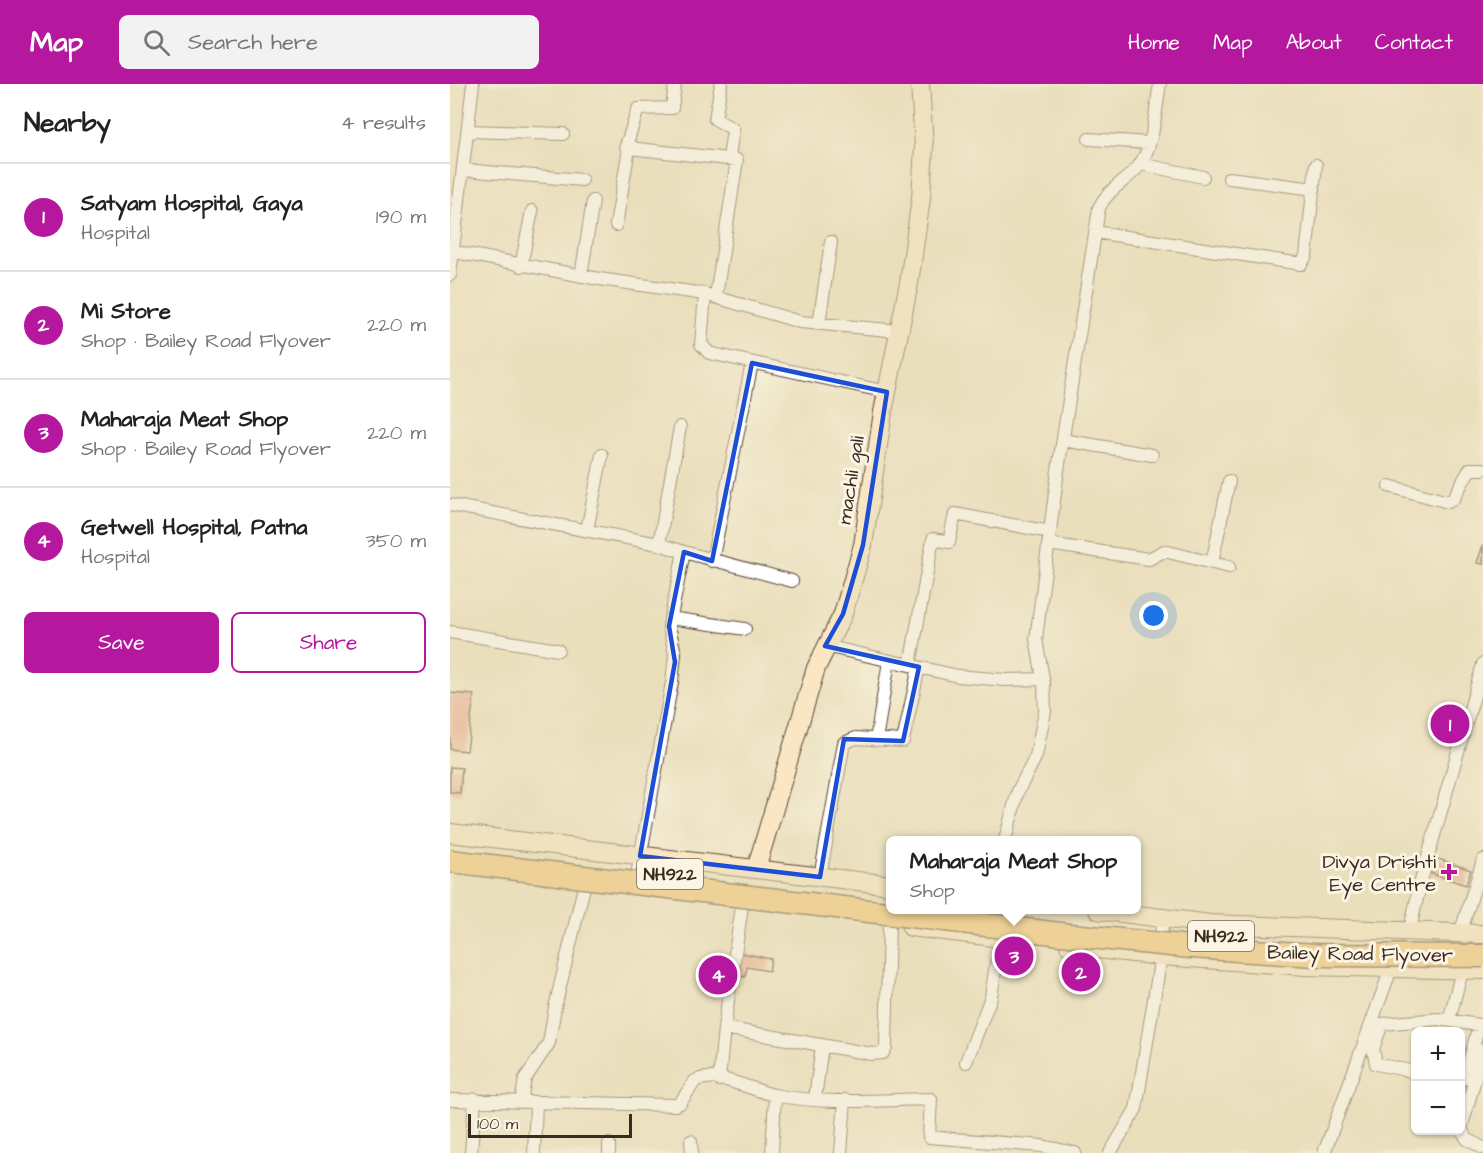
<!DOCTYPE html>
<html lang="en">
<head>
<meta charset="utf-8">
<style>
	body { margin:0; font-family:"Architects Daughter",sans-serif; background:#f2f2f2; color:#222 }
	.controls { position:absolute; right:18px; bottom:18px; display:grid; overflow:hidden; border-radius:9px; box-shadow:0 2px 4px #0004 }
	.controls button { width:54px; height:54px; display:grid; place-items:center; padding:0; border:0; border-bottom:2px solid #e0e0e0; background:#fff; color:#222; font:30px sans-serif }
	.scale { position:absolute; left:18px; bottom:15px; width:164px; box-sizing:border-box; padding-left:6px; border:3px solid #3b2a1e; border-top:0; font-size:16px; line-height:21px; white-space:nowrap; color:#3b2a1e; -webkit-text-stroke:4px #fcf5e5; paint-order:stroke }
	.you { position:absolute; left:704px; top:532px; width:21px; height:21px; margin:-15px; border:4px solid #fff; border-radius:50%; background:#1a73e8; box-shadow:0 0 0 9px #1a73e833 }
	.badge { display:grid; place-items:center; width:39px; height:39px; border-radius:50%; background:#b5179e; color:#fff; font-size:20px; font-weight:700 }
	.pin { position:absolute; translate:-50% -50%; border:3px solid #fff; box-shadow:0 2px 6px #0006 }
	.popup { position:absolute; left:436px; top:752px; width:255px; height:78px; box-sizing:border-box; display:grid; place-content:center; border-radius:9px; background:#fff; filter:drop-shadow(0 2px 4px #0005); font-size:20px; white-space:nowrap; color:#767676 }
	.popup b { font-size:22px; color:#222 }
	.popup::after { content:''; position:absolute; left:50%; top:100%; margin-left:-12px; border:12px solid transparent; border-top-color:#fff }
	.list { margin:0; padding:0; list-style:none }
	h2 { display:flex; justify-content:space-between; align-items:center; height:78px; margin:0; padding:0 24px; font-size:26px }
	h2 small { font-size:20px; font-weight:400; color:#767676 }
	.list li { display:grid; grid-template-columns:39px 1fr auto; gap:18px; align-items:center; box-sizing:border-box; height:108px; padding:0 24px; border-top:2px solid #e0e0e0 }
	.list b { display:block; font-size:22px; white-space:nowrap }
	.list p { margin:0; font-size:20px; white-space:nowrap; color:#767676 }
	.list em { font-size:20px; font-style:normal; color:#767676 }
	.actions { display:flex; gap:12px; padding:18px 24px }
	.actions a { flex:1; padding:14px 0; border:2px solid #b5179e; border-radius:9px; text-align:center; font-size:21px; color:#b5179e }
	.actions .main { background:#b5179e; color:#fff }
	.icon { flex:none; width:33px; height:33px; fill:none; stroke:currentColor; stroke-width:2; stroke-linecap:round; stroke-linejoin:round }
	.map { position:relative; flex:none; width:1033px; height:1069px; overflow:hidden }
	header { display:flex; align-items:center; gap:36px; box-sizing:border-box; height:84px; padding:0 30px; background:#b5179e; color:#fff }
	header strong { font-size:28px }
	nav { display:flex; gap:33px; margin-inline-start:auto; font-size:21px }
	.search { width:420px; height:54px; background:#f2f2f2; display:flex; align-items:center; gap:15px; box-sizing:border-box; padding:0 21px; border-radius:9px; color:#767676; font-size:22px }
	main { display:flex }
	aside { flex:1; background:#fff }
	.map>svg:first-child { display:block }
</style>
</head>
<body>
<header>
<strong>Map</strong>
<div class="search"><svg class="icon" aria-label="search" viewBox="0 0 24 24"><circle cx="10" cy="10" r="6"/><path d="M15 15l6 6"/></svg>Search here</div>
<nav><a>Home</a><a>Map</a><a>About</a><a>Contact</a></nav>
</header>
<main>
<aside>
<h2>Nearby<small>4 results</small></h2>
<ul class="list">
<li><span class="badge">1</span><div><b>Satyam Hospital, Gaya</b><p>Hospital</p></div><em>190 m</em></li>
<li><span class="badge">2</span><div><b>Mi Store</b><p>Shop · Bailey Road Flyover</p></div><em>220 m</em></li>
<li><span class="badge">3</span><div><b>Maharaja Meat Shop</b><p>Shop · Bailey Road Flyover</p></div><em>220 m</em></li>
<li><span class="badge">4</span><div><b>Getwell Hospital, Patna</b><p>Hospital</p></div><em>350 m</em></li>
</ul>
<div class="actions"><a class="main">Save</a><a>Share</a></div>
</aside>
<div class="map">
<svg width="1033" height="1069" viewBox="0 0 1033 1069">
	<rect width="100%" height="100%" fill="#fcf5e5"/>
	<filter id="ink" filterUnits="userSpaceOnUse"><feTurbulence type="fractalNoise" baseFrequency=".0167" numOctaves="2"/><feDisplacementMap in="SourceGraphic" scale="12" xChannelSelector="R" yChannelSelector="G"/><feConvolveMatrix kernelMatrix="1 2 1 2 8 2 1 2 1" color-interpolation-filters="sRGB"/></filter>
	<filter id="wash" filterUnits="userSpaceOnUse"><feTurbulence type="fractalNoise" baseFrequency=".008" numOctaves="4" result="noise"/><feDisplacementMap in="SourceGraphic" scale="24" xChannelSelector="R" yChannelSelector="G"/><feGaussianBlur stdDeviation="1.35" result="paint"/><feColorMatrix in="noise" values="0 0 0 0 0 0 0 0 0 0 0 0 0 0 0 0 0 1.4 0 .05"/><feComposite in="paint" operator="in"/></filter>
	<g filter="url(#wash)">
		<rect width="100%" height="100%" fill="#eadfbb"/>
		<g id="blocks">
			<!-- building -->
			<path fill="#e7997b" d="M1033,461v19l-6,-1z
				M0,609l24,2 -7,56 -17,-2z
				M992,627l21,6 -6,22 -21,-5z
				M0,683l12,1 -2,25 -10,-1z
				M985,774l36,12 -5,15 -36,-12z
				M291,869l30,6 -2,12 -22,-4 -2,10 -9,-2z
				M258,884l21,3 -2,12 -21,-3z"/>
		</g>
	</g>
	<g filter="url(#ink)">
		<use href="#blocks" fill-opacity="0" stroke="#554536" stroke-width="1.5"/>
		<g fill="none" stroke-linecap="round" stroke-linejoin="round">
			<defs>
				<path id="street" d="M271,0l-6,35 18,10 -4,29
					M18,47l95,3
					M639,55l60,4
					M183,63l-7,-1 12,-37 34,-1 3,-24
					M690,80l63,13
					M14,86l118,10
					M779,94l85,11
					M166,141l13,-77 108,12 -21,136
					M645,148l206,32 5,-8 10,-91
					M5,168l144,27 106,15 95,28 100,9
					M71,182l11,-55
					M0,191l23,-191
					M131,192l12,-75
					M255,210l-4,50 8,9 178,39
					M369,240l12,-82
					M613,356l89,15
					M939,402l59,16 5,-3 17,-30h13
					M0,421l209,39 25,8 -15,74 6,28 -3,28 -37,204
					M137,446l15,-75
					M209,460l21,-117
					M598,460l101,15 15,-8 65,16
					M234,468l108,29
					M262,477l40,-198
					M762,479l17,-82
					M220,534l75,11
					M0,548l108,18
					M375,562l133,30 47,4 38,-1
					M460,581l23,-126 16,3 6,-28 95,18
					M426,656l13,-79
					M555,756l13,-49 18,-35 9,-45 -1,-27 -8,-45 22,-169 41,-262c8,-18 26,-26 39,-41 17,-22 17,-57 22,-83
					M370,793l24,-134 12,-5 47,3 16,-74
					M292,822l-18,122 148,26 11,-1 3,-6 3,-123
					M959,849l12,-52 62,-217
					M1010,850l23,-74
					M999,936l13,-49
					M1033,966l-22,79 6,10 16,9
					M516,978l25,-65 9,-59
					M966,988l-40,-8 -3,-15 9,-25 56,-5 41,6 -14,53 -5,2
					M269,996l5,-52
					M365,1015l7,-54
					M0,1016l225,5 5,-2 15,-22c19,-11 59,10 79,14 51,10 106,5 157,4l-2,38 113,9 33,7
					M71,1018l4,-23 24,-36 6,-36 29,-120
					M241,1057l1,12
					M159,1060v9
					M21,1069l4,-54
					M84,1069l2,-50
					M322,1069l3,-57
					M391,1069l4,-53
					M660,1069l26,-44 25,-153 1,-39
					M874,1069l67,-184"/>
				<path id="secondary" d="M0,749l441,52
					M306,785l60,-201 27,-54 20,-69 20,-133 26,-129 12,-85 3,-51 -4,-63
					M648,826l112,14 273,10
					M461,843l83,10
					M619,862l92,10 145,10 177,4"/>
			</defs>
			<!-- street casing -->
			<use href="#street" stroke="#554536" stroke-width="14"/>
			<!-- secondary casing -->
			<use href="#secondary" stroke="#554536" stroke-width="20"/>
			<!-- street -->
			<use href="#street" stroke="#fff" stroke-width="12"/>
			<!-- secondary -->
			<use href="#secondary" stroke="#fbe6c3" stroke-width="18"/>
			<defs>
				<path id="highway-bridge" d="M0,777l620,74 121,12 124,8 168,1"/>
			</defs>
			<!-- highway-bridge casing -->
			<use href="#highway-bridge" stroke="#554536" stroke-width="25" stroke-linecap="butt"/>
			<!-- highway-bridge -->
			<use href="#highway-bridge" stroke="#f4c16a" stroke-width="22"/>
		</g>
	</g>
	<!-- marked area -->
	<path d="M0 0H1033V1069H0ZM302,279l135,29 -24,153 -20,69 -18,32 94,21 -16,74 -59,-2 -24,138 -180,-21 35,-194 -6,-36 15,-74 28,9z" fill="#eadfbb" fill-opacity=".55" fill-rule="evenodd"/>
	<path fill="none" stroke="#1d4ed8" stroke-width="4.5" stroke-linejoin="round" d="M302,279l135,29 -24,153 -20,69 -18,32 94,21 -16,74 -59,-2 -24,138 -180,-21 35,-194 -6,-36 15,-74 28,9z"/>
	<!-- markers -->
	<path fill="#b5179e" stroke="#fcf5e5" stroke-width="2" d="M996 779h6v6h6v6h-6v6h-6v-6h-6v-6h6z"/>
	<g text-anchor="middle" stroke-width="6" stroke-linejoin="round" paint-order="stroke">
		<!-- shield labels -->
		<g fill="#fcf5e5" stroke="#75675a" stroke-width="1.5">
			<rect x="187" y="775" width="66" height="30" rx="4.5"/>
			<rect x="738" y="837" width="66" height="30" rx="4.5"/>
		</g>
		<g font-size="18" font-weight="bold" fill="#3b2a1e">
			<text x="220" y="796">NH922</text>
			<text x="771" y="858">NH922</text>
		</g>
		<!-- street labels -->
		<g font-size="20" fill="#3b2a1e" stroke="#fcf5e5">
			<text transform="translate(400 396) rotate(-81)" y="7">machli gali</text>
			<text transform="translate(910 869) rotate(1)" y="7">Bailey Road Flyover</text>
		</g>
		<!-- poi labels -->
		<g font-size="20" fill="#3b2a1e" stroke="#fcf5e5" text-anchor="end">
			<text x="986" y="784">Divya Drishti<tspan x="986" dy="23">Eye Centre</tspan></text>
		</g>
	</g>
</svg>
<div class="controls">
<button>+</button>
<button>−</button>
</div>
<div class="scale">100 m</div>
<div class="you"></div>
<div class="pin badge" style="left:1000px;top:640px">1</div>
<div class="pin badge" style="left:631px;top:888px">2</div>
<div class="pin badge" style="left:564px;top:872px">3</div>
<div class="popup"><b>Maharaja Meat Shop</b>Shop</div>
<div class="pin badge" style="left:268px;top:891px">4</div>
</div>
</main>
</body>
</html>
